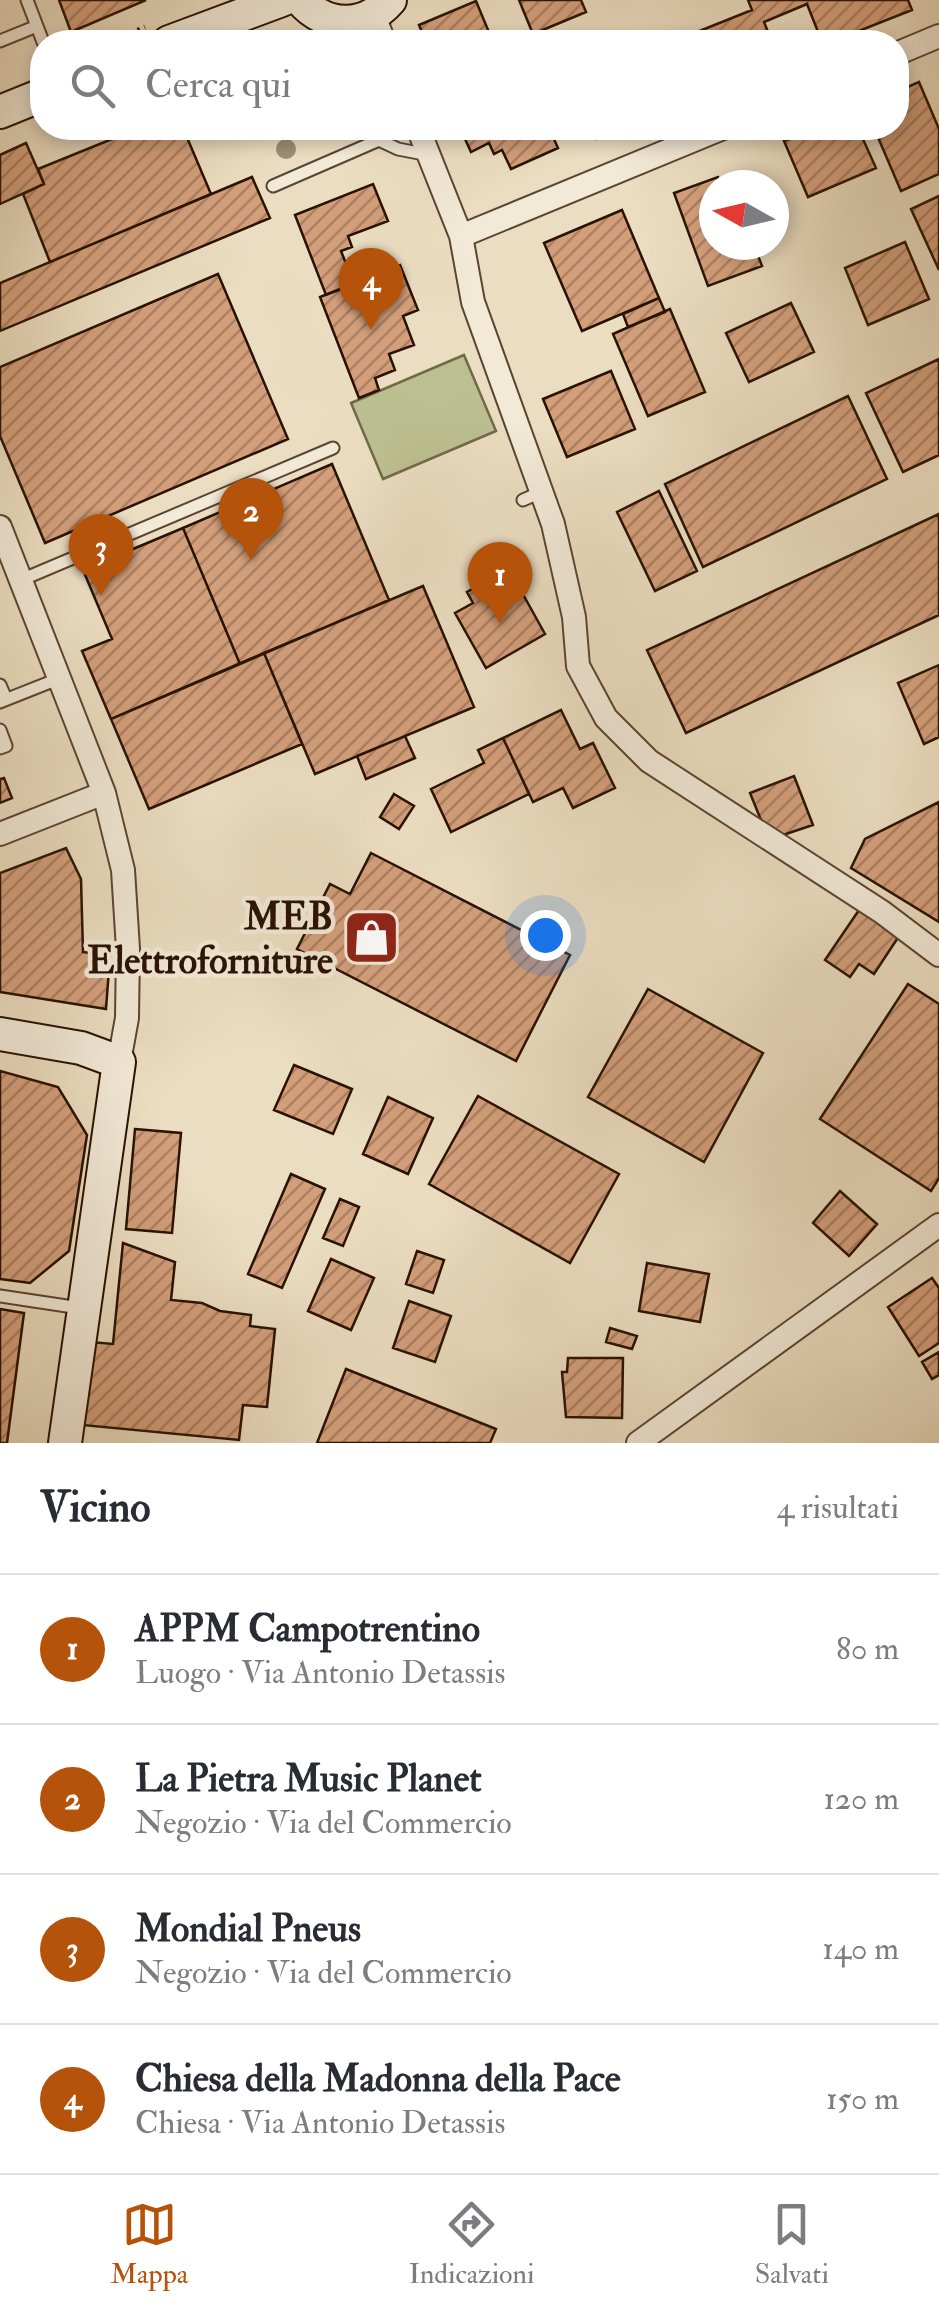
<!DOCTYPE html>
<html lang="it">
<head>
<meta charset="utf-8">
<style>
	body { margin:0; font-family:"IM FELL Double Pica",serif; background:#f2f2f3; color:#2b2b33 }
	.compass { position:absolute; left:699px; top:170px; width:90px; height:90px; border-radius:50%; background:#fff; box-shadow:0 5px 15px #0003; rotate:278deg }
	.you { position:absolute; left:545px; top:935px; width:35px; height:35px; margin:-25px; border:8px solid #fff; border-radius:50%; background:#1a73e8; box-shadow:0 0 0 15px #1a73e833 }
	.badge { display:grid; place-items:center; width:65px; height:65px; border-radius:50%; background:#b45309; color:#fff; font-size:32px; font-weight:700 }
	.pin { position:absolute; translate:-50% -82px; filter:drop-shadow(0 2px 5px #0008) }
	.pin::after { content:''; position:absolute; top:52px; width:35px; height:30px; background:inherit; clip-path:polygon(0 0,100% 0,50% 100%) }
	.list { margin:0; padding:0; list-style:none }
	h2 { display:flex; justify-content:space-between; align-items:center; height:130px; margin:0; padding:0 40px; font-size:42px }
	h2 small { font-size:32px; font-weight:400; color:#7c7c81 }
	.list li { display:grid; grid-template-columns:65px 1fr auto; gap:30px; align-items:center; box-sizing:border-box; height:150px; padding:0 40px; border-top:2px solid #e1e1e2 }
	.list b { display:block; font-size:38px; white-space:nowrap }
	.list p { margin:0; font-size:32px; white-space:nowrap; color:#7c7c81 }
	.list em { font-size:32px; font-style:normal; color:#7c7c81 }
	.icon { flex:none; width:55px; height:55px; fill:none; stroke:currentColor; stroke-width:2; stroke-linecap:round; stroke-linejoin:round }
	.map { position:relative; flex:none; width:939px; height:1443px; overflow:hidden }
	.search { position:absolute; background:#fff; box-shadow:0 5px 15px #0003; left:30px; right:30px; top:30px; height:110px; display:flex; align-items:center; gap:25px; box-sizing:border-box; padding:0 35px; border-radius:40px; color:#7c7c81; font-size:38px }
	.sheet { height:730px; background:#fff }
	nav { display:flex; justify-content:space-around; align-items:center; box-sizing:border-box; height:140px; border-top:2px solid #e1e1e2; background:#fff; font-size:28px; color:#7c7c81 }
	nav a { display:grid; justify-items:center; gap:5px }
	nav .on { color:#b45309 }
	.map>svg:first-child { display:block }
</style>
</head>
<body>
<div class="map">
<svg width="939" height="1443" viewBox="0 0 939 1443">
	<defs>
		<pattern id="building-hatch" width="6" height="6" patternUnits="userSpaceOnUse" patternTransform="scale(2.5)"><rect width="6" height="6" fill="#d39f7b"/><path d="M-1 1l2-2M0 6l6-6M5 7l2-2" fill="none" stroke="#ab8063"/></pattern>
	</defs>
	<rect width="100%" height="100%" fill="#ebddc1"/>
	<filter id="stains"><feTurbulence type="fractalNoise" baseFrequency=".002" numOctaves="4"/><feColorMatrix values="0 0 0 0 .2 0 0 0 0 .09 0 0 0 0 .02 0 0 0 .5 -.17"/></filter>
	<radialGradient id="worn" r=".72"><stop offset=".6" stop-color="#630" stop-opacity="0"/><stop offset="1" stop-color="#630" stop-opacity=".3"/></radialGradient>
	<!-- green -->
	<path fill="#bcc090" stroke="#726949" stroke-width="2.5" d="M464,355l32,76 -113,48 -32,-76z"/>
	<!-- building -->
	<path fill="url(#building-hatch)" stroke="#291202" stroke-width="2.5" d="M59,0h87l-75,32z
		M519,0h62l5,12 -53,22z
		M748,0h160l4,10 -81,32h-9l-15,-38 -43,18 8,20h-100l80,-32z
		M476,1l17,41h-67l-7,-17z
		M919,82l20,47v45l-38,17 -27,-63h22v-36z
		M139,128h44l28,66 -161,68 -27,-68 21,-10 -6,-15z
		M460,128h89l9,20 -47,21 -9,-19 -8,4 -5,-11 -18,9z
		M591,128h34l-29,11z
		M815,128h43l18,40 -68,29 -24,-56z
		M26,143l18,41 -44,20v-49z
		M252,177l18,41 -270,113v-48z
		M718,177l3,8h-7v60h40l8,21 -54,20 -34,-93z
		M373,184l15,37 -40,15 4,11 -11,4 13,33 -28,11 -31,-80z
		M939,196v74l-28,-61z
		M622,210l37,88 -77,33 -38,-88z
		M905,242l24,57 -61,26 -23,-57z
		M400,265l18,45 -15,6 11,29 -25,9 6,16 -20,8 4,12 -20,8 -39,-101z
		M218,274l70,165 -243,104 -45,-107v-69z
		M659,298l6,14 -37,15 -5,-13z
		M791,303l23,49 -65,30 -23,-49z
		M670,309l35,83 -57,24 -35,-82z
		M939,359v96l-36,17 -37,-79z
		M611,371l24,58 -68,28 -24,-58z
		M848,396l39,83 -184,88 -38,-83z
		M332,464l57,136 -149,64 -57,-136z
		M659,491l38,80 -42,20 -38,-79z
		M939,514v101l-253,118 -39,-83z
		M183,528l57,136 -129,55 -29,-68 30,-12 -29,-69z
		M490,579l7,11 18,-10 30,54 -59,34 -31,-55 18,-10 -6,-11z
		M423,586l51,121 -159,67 -51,-121z
		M264,653l38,91 -153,65 -38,-90z
		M939,665v72l-15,7 -26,-61z
		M561,710l19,39 13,-6 22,45 -42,20 -10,-20 -30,14 -30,-64z
		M405,736l10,22 -49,21 -9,-23z
		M503,738l26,56 -78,38 -20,-43 53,-26 -6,-13z
		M794,776l19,49 -39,13 -9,-8 -15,-37z
		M4,778l8,20 -12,5v-24z
		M394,794l20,12 -15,23 -19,-12z
		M939,802v120l-88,-54 14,-29z
		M66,848l15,31 2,73 27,4 -4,53 -106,-17v-119z
		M371,853l199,102 -54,106 -219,-112 33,-65 20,10z
		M859,910l40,26 -25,38 -15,-10 -9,13 -25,-17z
		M908,984l31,20v174l-8,13 -111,-72z
		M648,989l115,64 -59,109 -116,-65z
		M294,1065l58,24 -19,45 -59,-24z
		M0,1071l58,16 29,48 -18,116 -39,32 -30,-4z
		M478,1096l141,78 -49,89 -141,-79z
		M388,1097l45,21 -25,56 -45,-20z
		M135,1129l46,4 -9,100 -46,-4z
		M291,1174l34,15 -43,99 -34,-14z
		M840,1191l37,33 -28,32 -36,-33z
		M340,1199l19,8 -16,39 -20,-8z
		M123,1243l52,19 -4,38 31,3 18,8 31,4 -1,11 25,3 -8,78 -24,-2 -4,35 -157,-15 9,-83 22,2z
		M417,1251l27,9 -11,33 -27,-9z
		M331,1259l43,19 -23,52 -43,-19z
		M647,1263l62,11 -9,48 -61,-11z
		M932,1278l7,10v55l-20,13 -31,-49z
		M409,1301l42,15 -16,46 -42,-14z
		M0,1309l24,4 -17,130h-7z
		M610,1328l27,8 -5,13 -26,-7z
		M939,1352v23l-7,4 -10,-17z
		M568,1358h55l-1,60 -56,-1 -4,-45h5z
		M346,1369l150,60 -6,14h-173z"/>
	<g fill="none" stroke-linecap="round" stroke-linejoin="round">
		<defs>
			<path id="lane" d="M27,0l16,42
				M0,41l37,-15
				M273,186l106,-46 19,9 31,6
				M523,500l18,-8
				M21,580l312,-132
				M0,685l6,14
				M0,702l58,-23
				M0,730l6,16 -6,2
				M0,1296l80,12"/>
			<path id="street" d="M374,15l10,27
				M896,54l43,-18
				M418,128l43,108 12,66 80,222 21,93 4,49 28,52 43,43 233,151 57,43
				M461,236l262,-108
				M0,527l104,266 19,77 5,79 -1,69 -8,44
				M0,834l104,-41
				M638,1443l301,-218"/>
			<path id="secondary" d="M301,0c25,29 64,29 89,0
				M169,42l113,-42
				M0,112l42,-17
				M0,1034l81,14 38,14 -54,381"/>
		</defs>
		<!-- lane casing -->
		<use href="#lane" stroke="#5a4532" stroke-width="15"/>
		<!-- street casing -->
		<use href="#street" stroke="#5a4532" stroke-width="26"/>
		<!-- secondary casing -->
		<use href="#secondary" stroke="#291202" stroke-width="36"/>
		<!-- path -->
		<path stroke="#291202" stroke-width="5" stroke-dasharray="2.5 5" stroke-linecap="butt" d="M110,42l35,-15"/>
		<!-- lane -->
		<use href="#lane" stroke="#f2e9d7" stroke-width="11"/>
		<!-- street -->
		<use href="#street" stroke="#f2e9d7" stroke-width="22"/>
		<!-- secondary -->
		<use href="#secondary" stroke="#f2e9d7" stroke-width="32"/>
	</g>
	<!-- trees -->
	<circle fill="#9c8f73" cx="286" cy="149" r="10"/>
	<!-- icons -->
	<defs>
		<symbol id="shop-square" viewBox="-11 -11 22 22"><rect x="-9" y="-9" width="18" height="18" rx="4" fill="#8f2418" stroke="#f2e9d7"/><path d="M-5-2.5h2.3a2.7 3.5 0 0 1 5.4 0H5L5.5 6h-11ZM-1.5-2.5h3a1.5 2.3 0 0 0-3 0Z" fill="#fff"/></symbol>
	</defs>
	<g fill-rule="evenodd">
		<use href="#shop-square" x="340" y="906" width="63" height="63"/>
	</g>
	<g text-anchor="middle" stroke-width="9" stroke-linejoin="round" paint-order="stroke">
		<!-- poi labels -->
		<g font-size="38" font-weight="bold" fill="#291202" stroke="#f2e9d7" text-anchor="end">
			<text x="333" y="929">MEB<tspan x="333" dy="44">Elettroforniture</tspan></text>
		</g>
	</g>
	<rect width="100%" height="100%" filter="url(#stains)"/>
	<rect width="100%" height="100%" fill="url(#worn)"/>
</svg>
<svg class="compass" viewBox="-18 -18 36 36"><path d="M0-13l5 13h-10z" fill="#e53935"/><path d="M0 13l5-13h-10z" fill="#7c7c81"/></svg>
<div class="you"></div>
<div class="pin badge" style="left:500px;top:624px">1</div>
<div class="pin badge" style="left:251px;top:560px">2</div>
<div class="pin badge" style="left:101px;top:596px">3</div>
<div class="pin badge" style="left:371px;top:330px">4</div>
<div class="search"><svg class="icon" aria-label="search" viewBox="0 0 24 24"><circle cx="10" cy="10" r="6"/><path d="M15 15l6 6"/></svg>Cerca qui</div>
</div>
<section class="sheet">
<h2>Vicino<small>4 risultati</small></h2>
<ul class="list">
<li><span class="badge">1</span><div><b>APPM Campotrentino</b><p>Luogo · Via Antonio Detassis</p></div><em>80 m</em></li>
<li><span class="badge">2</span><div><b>La Pietra Music Planet</b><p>Negozio · Via del Commercio</p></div><em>120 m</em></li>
<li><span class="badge">3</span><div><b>Mondial Pneus</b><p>Negozio · Via del Commercio</p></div><em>140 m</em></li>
<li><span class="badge">4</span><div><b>Chiesa della Madonna della Pace</b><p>Chiesa · Via Antonio Detassis</p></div><em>150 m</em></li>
</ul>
</section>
<nav>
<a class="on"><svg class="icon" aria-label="map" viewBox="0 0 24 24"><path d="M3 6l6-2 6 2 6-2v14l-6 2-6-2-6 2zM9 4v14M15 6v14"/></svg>Mappa</a>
<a><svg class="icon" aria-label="directions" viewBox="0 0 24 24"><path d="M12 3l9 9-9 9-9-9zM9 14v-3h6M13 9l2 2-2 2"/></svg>Indicazioni</a>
<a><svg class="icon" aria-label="saved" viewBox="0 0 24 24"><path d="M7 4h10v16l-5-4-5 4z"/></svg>Salvati</a>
</nav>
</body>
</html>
